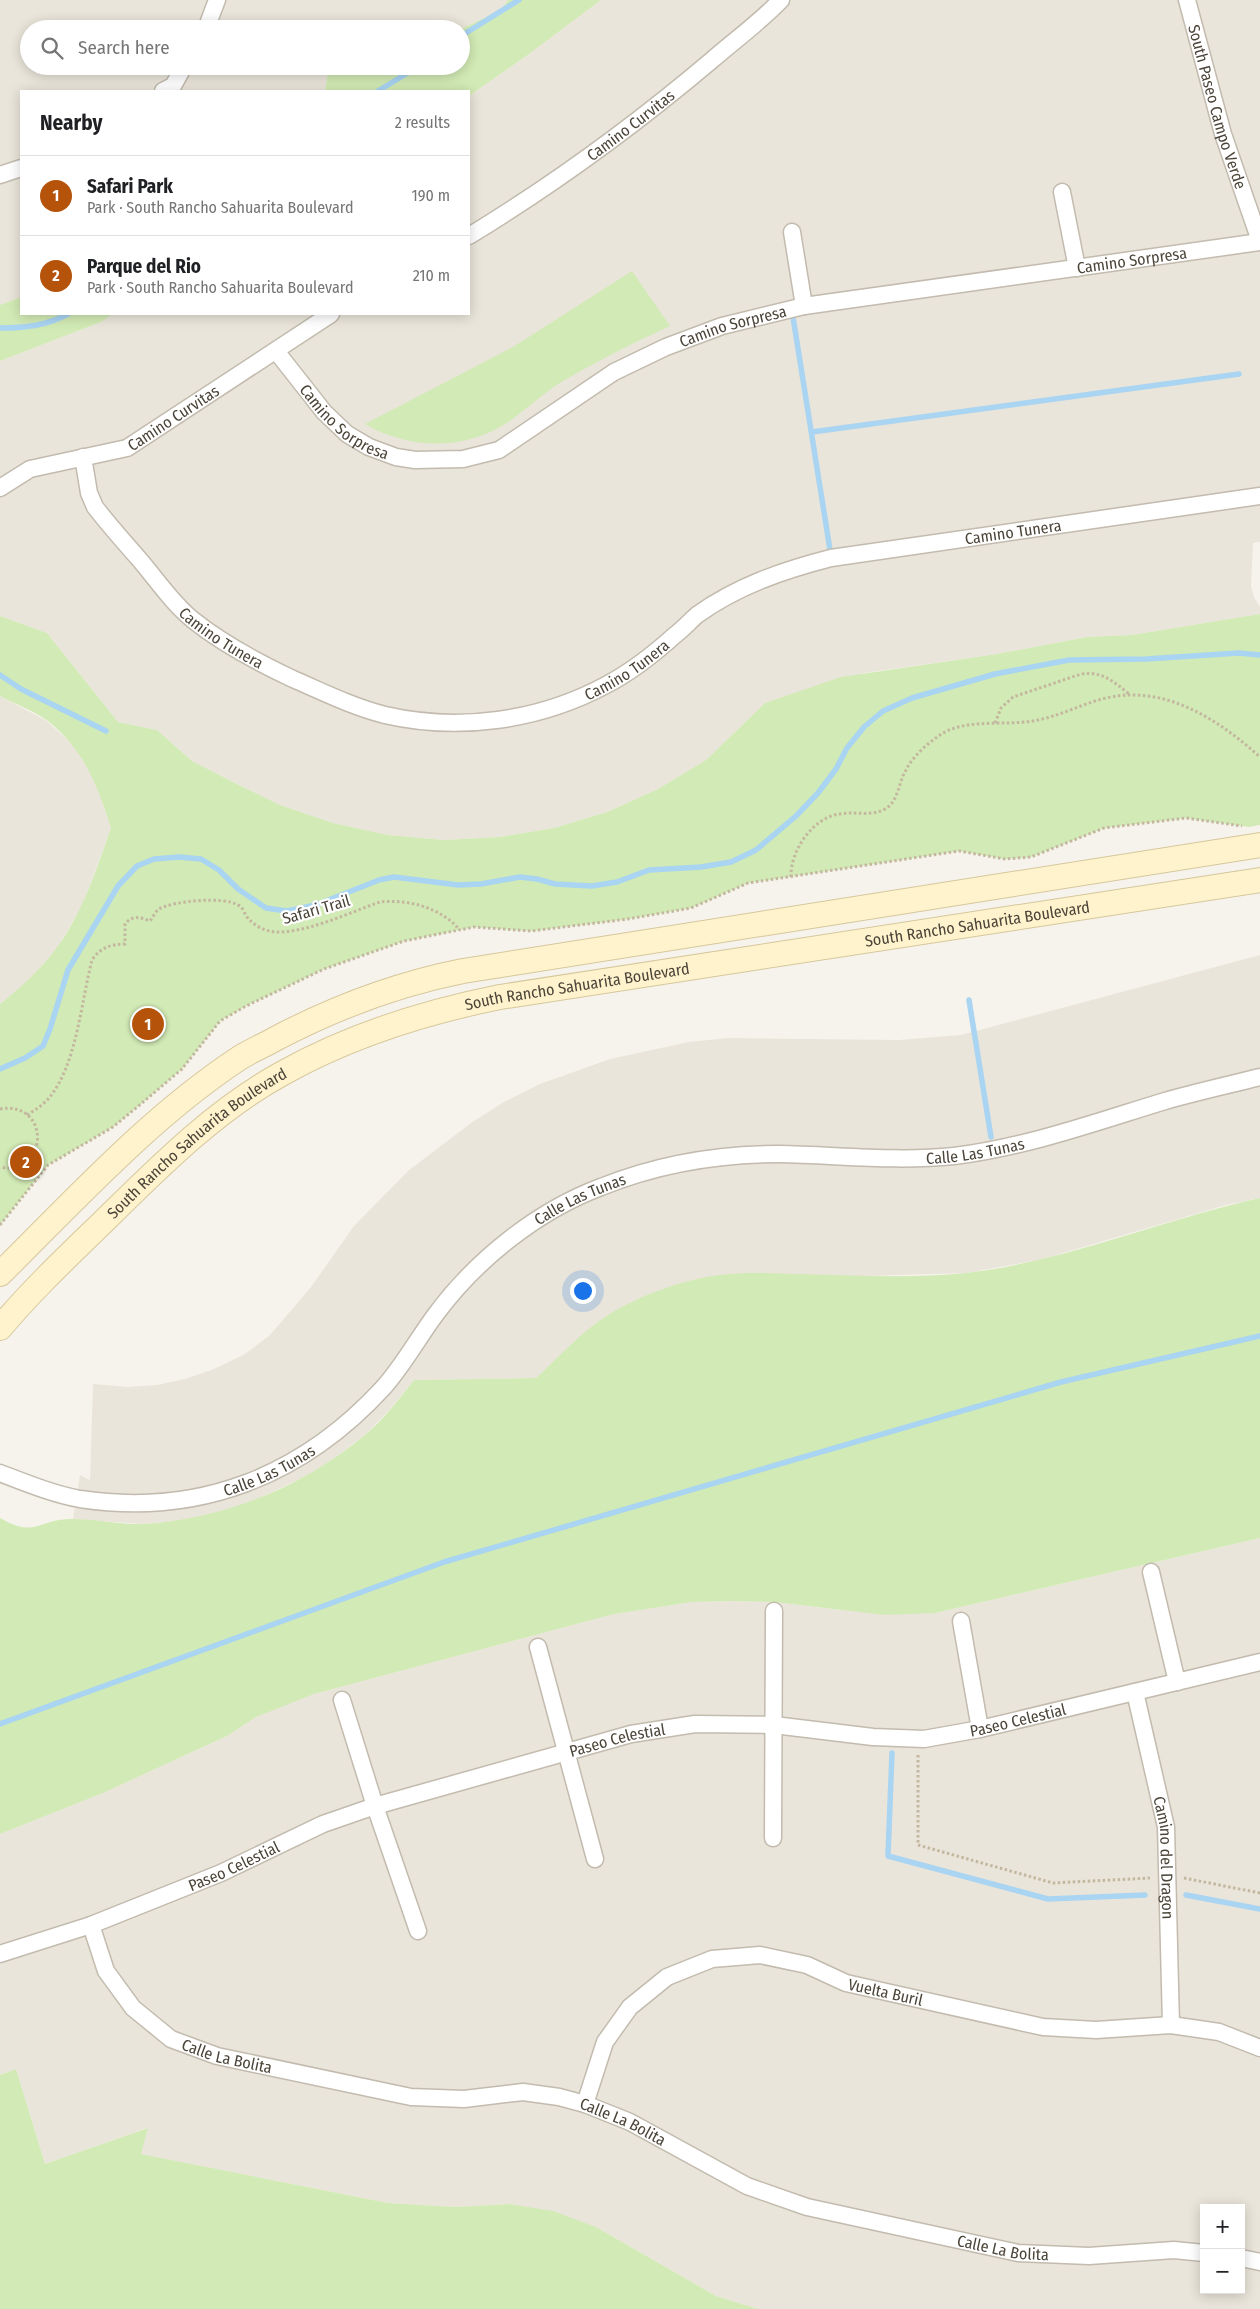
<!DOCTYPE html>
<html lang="en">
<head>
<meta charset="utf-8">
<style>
	body { margin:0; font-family:"Fira Sans Condensed",sans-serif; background:#f2f2f2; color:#202124 }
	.controls { position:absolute; right:15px; bottom:15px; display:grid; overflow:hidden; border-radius:0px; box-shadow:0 2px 12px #0003 }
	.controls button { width:45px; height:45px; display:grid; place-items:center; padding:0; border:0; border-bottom:1px solid #e0e0e0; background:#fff; color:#202124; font:25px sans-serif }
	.you { position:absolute; left:582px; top:1290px; width:18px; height:18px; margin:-12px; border:4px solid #fff; border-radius:50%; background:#1a73e8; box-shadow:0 0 0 8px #1a73e833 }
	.badge { display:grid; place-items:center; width:32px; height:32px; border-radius:50%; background:#b45309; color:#fff; font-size:16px; font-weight:700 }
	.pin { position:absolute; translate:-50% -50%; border:2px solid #fff; box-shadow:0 1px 5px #0006 }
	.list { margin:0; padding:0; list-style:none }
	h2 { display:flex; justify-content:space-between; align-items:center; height:65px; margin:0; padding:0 20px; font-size:21px }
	h2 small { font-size:16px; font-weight:400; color:#757577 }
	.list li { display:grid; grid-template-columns:32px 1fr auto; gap:15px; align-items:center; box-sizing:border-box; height:80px; padding:0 20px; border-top:1px solid #e0e0e0 }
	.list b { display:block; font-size:19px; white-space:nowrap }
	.list p { margin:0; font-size:16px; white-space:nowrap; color:#757577 }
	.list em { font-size:16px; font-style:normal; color:#757577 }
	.icon { flex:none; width:28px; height:28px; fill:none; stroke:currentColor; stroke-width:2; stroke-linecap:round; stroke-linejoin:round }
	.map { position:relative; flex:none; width:1260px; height:2309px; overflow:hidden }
	.search { position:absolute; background:#fff; box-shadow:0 2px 12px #0003; left:20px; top:20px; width:450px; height:55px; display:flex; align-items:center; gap:12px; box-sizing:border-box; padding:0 18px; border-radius:28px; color:#757577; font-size:19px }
	.panel { position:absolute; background:#fff; box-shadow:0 2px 12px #0003; left:20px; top:90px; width:450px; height:225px; border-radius:0px }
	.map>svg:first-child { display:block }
</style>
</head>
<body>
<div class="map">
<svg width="1260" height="2309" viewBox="0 0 1260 2309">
	<rect width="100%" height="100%" fill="#f6f3ec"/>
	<!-- residential -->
	<path fill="#eae5da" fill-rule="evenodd" d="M0,0h508l-7,10 -40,19h-432v37h300l-4,25h-304v206l-21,8z
		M601,0h659v542l-7,1 -2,43 3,11 6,10v7l-128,21 -45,2 -90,17 -133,19 -99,30 -59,57 -48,29 -51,23 -53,16 -55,9 -55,3 -56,-5 -55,-12 -53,-18 -45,-22 -43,-22 -35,-31 -39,-8 -71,-89 -47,-17v-255l101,-39 12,-8h356v-218l60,-42z
		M0,696l47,25 29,27 19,33 16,47 -29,78 -26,44 -31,34 -25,20z
		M1260,955v243l-34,7 -187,55 -73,13 -273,8 -30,8 -27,11 -29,16 -24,18 -47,44 -122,2 -23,28 -24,25 -27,21 -28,19 -65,31 -35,10 -36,7 -34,3 -69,-5 7,-44 10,5 3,-96 35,3 29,-2 28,-6 29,-10 31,-15 25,-19 41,-48 43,-61 54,-55 63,-48 33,-21 36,-18 70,-25 79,-17 39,-4 171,2 62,-5z
		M1260,1538v771h-502l-42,-13 -120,-69 -87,-23 -53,3 -68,-4 -248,-49 7,-26 -102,36 -29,-95 -16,6v-241l103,-41 124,-57 29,-19 16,-7 42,-16 300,-80 78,-12 41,-1 41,1 66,8 95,3zM1204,2208h37v82h-37z"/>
	<!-- green -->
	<path fill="#d2eab5" d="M508,0h93l-72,54 -60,42v-5h-144l4,-25h132v-37l40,-19z
		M632,271l38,55c-39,18 -75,36 -112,58 -20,13 -37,31 -58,43 -42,24 -94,21 -135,-3l148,-77z
		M21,297v17h92l-12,8 -101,39v-56z
		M1260,614v211l-11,2 -63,-9 -82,10 -73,29 -26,2 -46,-8 -211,32 -57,25 -63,11 -97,12 -57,-4 -70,14 -80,28 -78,37 -26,15 -38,48 -40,34 -29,24 -65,38 -48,60v-221c20,-16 39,-33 55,-54 27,-35 41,-80 56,-122 -14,-43 -26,-77 -63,-107 -14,-10 -33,-17 -48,-25v-80l47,17 71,89 39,8 35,31 43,22 45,22 53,18 55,12 56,5 55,-3 55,-9 53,-16 51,-23 48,-29 59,-57 76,-26 156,-23 90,-17 45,-2z
		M1260,1198v340l-325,75 -50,2 -111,-13 -41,-1 -41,1 -78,12 -300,80 -58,23 -29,19 -124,57 -103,41v-316c37,21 37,1 72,1 24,0 49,6 72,5 83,-6 159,-37 222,-90 18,-15 33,-35 48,-54l122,-2c23,-21 45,-46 72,-63 33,-20 73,-35 112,-40 24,-3 48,-2 73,-1 57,1 115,5 173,-1 101,-12 195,-53 294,-75z
		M16,2069l29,95 103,-36 -7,26 247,49 68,4 53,-3 44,7 43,16 120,69 42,13h-758v-234z"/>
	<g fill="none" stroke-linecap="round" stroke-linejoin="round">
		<!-- stream -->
		<path stroke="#a9d4f2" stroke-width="5.5" d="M461,36l58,-36
			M378,91l41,-25
			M792,311l39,245
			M0,328c24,0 46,-2 68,-14
			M812,432l427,-58
			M0,675l21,14 85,42
			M969,1000l22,137
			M0,1069l25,-11 18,-12 7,-17 18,-59 50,-84 19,-20 17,-7 25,-2 22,2 18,11 19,19 28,19 21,3 29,-6 63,-25 15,-3 64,8 23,-1 39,-7 17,2 18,5 37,2 25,-4 32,-12 52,-3 30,-5 25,-12 40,-34 22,-23 18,-24 11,-21 17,-21 19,-16 29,-13 83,-24 74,-14 77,-1 93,-6 21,2
			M0,1724l444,-162 617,-180 199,-46
			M892,1753l-4,103 160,43 97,-4
			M1186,1895l74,14"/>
		<defs>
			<g id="street">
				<path id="s1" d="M1187,0l36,134 37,107"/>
				<path d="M206,29l11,-29"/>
				<path d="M163,91l10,-5 11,-20"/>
				<path d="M0,175l21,-7"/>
				<path d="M1062,192l15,76"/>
				<path d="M792,232l12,74"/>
				<path id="s2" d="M469,236c87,-53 165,-110 243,-176 23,-20 48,-38 69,-60"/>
				<path id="s3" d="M276,351l48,61 23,22 22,13 27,10 19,3 48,-1 36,-9 115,-78 52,-25 56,-21 82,-20 456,-64"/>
				<path id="s4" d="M83,457l6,36 6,14c14,18 29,35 44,52 18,21 33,44 54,61 30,24 66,43 100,59 30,13 60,28 92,36 74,17 154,6 221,-30 25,-13 48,-31 69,-50 8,-6 15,-14 22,-20 40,-29 87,-45 134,-57l429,-62"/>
				<path id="s5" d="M0,488l30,-19 97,-21 204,-134"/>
				<path id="s6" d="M0,1473c26,10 53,21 80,26 119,18 222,-23 303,-111 20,-22 35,-50 53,-74 40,-54 101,-103 165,-127 57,-23 117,-33 178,-33 59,1 117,8 175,2 73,-9 142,-34 211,-55 31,-9 63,-16 95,-24"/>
				<path d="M1151,1572l26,110"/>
				<path d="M961,1621l19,108"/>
				<path d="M538,1647l57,212"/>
				<path id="s7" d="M1135,1692l31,135 5,198"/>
				<path d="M342,1700l33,106 43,125"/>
				<path d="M773,1838l1,-227"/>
				<path id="s8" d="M91,1925l15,46 27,37 38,31 46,17 194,41 53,2 59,-7 36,5 26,7 45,18 117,64 60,21 211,46 71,3 85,-6 30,3"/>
				<path id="s9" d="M0,1954l91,-29 130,-52 102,-49 52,-18 256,-72 64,-10 79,1 99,12 51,2 56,-10 280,-67"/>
				<path id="s10" d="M585,2104l20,-62 25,-35 37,-30 45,-18 48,-4 47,10 39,18 197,44 53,3 75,-5 48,7 41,16"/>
				<path d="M1241,2258l19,4"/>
			</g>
			<g id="secondary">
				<path d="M0,1274c75,-74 149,-156 238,-215 12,-8 25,-13 37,-20 59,-31 122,-55 188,-68l797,-126"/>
				<path id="s11" d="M0,1328c32,-38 68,-72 103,-106 55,-54 112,-112 180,-149 68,-38 142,-61 217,-76l760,-117"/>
			</g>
		</defs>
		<!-- street casing -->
		<use href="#street" stroke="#c2bbae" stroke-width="19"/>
		<!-- secondary casing -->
		<use href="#secondary" stroke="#d6c79b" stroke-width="26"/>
		<!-- path -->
		<path stroke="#c4b79f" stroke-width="3" stroke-dasharray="2.5 2.5" stroke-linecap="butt" d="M995,723l6,-15 12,-11 68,-23c21,-3 32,7 48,20
			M791,877c-1,-26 22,-60 49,-63 15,-3 30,3 45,-5 14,-8 13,-26 21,-39 7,-14 21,-26 34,-35 25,-17 63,-9 92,-14 28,-4 52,-19 79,-24 57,-11 109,24 149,60
			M0,1109c51,-9 49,68 0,58
			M27,1115c8,-5 16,-10 22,-17 28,-34 32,-96 43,-138 8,-12 19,-16 33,-16v-20c7,-9 15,-7 25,-3 3,-4 5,-9 9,-12 14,-8 65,-13 79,-4 5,2 6,8 9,12 8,10 21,16 34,15 33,-2 67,-19 99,-30 27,-3 59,5 78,26
			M0,1225l48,-60 65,-38 29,-24 40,-34 38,-48 26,-15 78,-37 80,-28 70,-14 57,4 97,-12 63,-11 57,-25 211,-32 46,8 26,-2 73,-29 82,-10 56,8
			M918,1755v90l135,38 97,-5
			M1184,1878l76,15"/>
		<!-- street -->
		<use href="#street" stroke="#fff" stroke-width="16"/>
		<!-- secondary -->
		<use href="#secondary" stroke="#fff3cd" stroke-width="24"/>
	</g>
	<g text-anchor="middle" stroke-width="4.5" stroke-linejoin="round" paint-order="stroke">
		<!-- street labels -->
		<g font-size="16" fill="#4b4439" stroke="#fff">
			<text dy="6" stroke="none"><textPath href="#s1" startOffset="111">South Paseo Campo Verde</textPath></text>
			<text dy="6" stroke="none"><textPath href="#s2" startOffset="196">Camino Curvitas</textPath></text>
			<text dy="6" stroke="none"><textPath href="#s3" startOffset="940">Camino Sorpresa</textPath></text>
			<text dy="6" stroke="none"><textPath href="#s3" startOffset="535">Camino Sorpresa</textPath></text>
			<text dy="6" stroke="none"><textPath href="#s5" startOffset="190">Camino Curvitas</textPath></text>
			<text dy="6" stroke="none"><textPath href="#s3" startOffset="100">Camino Sorpresa</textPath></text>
			<text dy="6" stroke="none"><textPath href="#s4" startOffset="1090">Camino Tunera</textPath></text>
			<text dy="6" stroke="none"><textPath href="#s4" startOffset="235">Camino Tunera</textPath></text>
			<text dy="6" stroke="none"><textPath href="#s4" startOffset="670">Camino Tunera</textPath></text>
			<text transform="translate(316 909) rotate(-16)" y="6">Safari Trail</text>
			<text dy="6" stroke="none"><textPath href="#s11" startOffset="1096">South Rancho Sahuarita Boulevard</textPath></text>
			<text dy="6" stroke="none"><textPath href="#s11" startOffset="691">South Rancho Sahuarita Boulevard</textPath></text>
			<text dy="6" stroke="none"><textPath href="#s11" startOffset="271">South Rancho Sahuarita Boulevard</textPath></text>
			<text dy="6" stroke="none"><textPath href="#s6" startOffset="1102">Calle Las Tunas</textPath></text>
			<text dy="6" stroke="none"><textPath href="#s6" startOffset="699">Calle Las Tunas</textPath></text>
			<text dy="6" stroke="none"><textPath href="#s6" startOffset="279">Calle Las Tunas</textPath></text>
			<text dy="6" stroke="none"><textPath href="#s9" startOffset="1060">Paseo Celestial</textPath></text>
			<text dy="6" stroke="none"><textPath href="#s9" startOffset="655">Paseo Celestial</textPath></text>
			<text dy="6" stroke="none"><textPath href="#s7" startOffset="169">Camino del Dragon</textPath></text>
			<text dy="6" stroke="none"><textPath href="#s9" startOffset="250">Paseo Celestial</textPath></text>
			<text dy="6" stroke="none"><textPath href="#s10" startOffset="384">Vuelta Buril</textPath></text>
			<text dy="6" stroke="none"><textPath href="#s8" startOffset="202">Calle La Bolita</textPath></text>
			<text dy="6" stroke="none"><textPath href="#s8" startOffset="608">Calle La Bolita</textPath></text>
			<text dy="6" stroke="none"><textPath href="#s8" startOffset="1012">Calle La Bolita</textPath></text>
		</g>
	</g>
</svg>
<div class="controls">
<button>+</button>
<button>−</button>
</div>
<div class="you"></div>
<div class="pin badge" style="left:148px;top:1024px">1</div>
<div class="pin badge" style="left:26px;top:1162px">2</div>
<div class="search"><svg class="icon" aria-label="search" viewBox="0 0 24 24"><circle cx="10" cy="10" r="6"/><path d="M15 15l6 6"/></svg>Search here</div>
<section class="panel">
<h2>Nearby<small>2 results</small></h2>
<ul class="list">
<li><span class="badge">1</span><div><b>Safari Park</b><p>Park · South Rancho Sahuarita Boulevard</p></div><em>190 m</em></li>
<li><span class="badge">2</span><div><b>Parque del Rio</b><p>Park · South Rancho Sahuarita Boulevard</p></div><em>210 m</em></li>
</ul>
</section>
</div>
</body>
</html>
